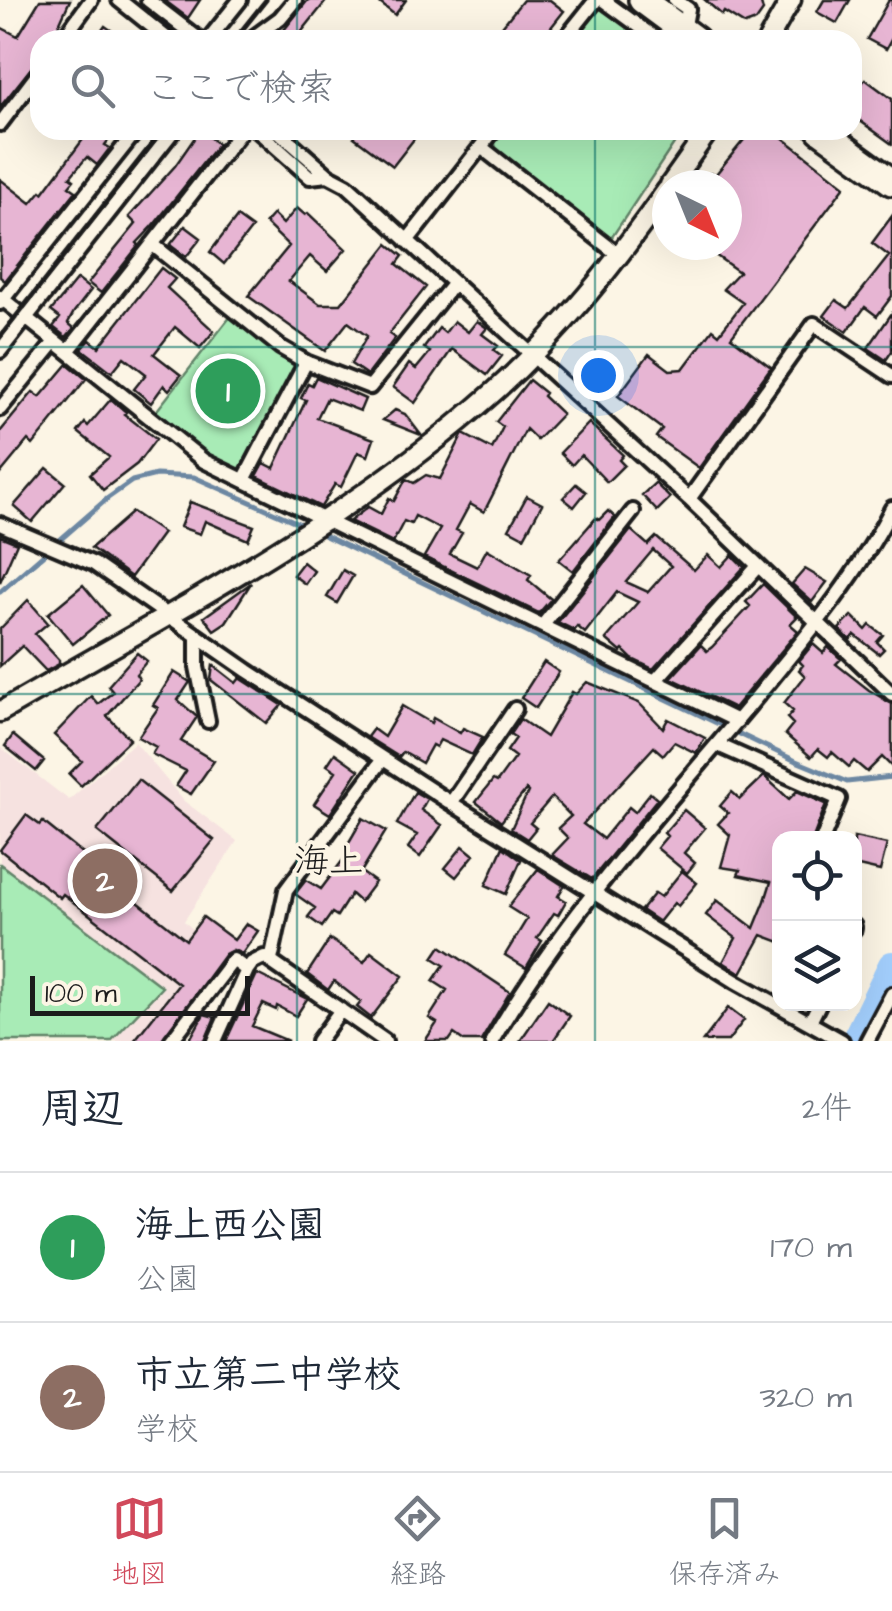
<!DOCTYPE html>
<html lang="ja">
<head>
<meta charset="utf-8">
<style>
	body { margin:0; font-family:"Architects Daughter","Klee One",sans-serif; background:#f2f2f3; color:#1f2937 }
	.controls { position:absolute; right:30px; bottom:30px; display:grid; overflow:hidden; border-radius:20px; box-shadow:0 10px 40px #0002 }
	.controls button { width:90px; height:90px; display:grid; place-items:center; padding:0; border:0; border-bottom:2px solid #e0e1e3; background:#fff; color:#1f2937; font:50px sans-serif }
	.compass { position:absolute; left:652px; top:170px; width:90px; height:90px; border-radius:50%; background:#fff; box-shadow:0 10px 40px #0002; rotate:137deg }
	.scale { position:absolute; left:30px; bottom:25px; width:220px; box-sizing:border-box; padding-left:10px; border:5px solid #1c1c1c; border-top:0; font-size:28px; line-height:35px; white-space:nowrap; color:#1c1c1c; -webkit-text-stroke:8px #fcf5e5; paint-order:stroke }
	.you { position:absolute; left:598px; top:375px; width:35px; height:35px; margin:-25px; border:8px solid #fff; border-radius:50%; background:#1a73e8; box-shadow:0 0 0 15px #1a73e833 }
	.badge { display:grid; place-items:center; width:65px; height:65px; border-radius:50%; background:#d1495b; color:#fff; font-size:32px; font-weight:700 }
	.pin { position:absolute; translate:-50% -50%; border:5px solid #fff; box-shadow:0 2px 10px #0006 }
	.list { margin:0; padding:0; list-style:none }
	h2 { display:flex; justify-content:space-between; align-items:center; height:130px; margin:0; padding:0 40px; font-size:42px }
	h2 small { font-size:32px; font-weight:400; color:#747a83 }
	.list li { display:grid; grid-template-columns:65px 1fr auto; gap:30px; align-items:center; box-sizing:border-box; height:150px; padding:0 40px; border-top:2px solid #e0e1e3 }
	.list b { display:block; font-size:38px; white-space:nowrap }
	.list p { margin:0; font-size:32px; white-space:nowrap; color:#747a83 }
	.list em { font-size:32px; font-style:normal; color:#747a83 }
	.icon { flex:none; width:55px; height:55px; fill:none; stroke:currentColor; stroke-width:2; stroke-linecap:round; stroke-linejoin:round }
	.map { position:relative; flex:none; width:892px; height:1041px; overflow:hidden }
	.search { position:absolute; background:#fff; box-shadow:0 10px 40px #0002; left:30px; right:30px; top:30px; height:110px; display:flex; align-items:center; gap:25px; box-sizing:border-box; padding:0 35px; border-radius:30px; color:#747a83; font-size:38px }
	.sheet { height:430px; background:#fff }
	nav { display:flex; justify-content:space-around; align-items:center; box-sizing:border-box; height:140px; border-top:2px solid #e0e1e3; background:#fff; font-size:28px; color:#747a83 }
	nav a { display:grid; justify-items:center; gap:5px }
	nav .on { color:#d1495b }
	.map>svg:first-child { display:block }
</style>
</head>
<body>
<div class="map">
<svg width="892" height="1041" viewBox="0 0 892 1041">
	<rect width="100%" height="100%" fill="#fcf5e5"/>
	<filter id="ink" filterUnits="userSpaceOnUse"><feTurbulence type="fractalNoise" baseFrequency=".01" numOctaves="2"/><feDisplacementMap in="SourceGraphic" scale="20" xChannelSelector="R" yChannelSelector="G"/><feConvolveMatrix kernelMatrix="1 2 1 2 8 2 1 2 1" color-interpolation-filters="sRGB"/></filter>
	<g filter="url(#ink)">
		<!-- built -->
		<path fill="#f6e2e0" d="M135,742l49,59 53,40 -53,80 43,41 -34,45 -14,34h-179v-294l69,53z"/>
		<!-- green -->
		<path fill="#a8ebb6" stroke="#628469" stroke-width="2.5" d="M596,8l8,2 41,30h-73z
			M501,130h182l-73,110 -114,-92 -2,-8z
			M231,316l43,35 21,12 2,6 -54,101 -7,2 -29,-15 -53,-43z
			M0,864l162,123 -51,54h-111z"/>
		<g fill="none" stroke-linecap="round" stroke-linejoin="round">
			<!-- stream -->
			<path stroke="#6c87a2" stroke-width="5" d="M315,531l481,230 51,21 45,-5
				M0,592l108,-94 24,-17 24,-6 38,2 111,49"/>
			<!-- river -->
			<path stroke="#a2cefc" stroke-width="28" d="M855,1041l37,-76"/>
		</g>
		<!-- building -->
		<path fill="#e7b5d3" stroke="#1c1c1c" stroke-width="2.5" fill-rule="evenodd" d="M40,0h30l-18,40h-12l-6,16 5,2 -39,49v-80l18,9z
			M164,0h36l-12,18z
			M308,0h19l-32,40h-19z
			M376,0h30l-11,15z
			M523,0h27l14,11 -23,29h-50z
			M705,0h55l3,11 -7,10 -11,4 -21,-13 -2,3z
			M824,0h26l-13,23 -20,-11z
			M889,0h3v38l-6,11 -19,-10z
			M105,26l20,14h-30z
			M865,79l27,20v45l-40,-29v-18z
			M90,130h26l-11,15 5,3 -13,17 -10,-8 -17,20 4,3 -5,6 7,5 -71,90 -5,-4v-98l31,24 10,-12 2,2z
			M200,130l18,14 -65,82 -16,17 2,2 -38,48 -13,-10 48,-59 -7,-7 46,-51z
			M360,130h61l-28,36 -39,-29z
			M752,130h21l72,56 -114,151 40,30 -72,101 -43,-31 6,-8 -44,-33 31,-42 21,16 13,-1 30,-40 6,5 24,-31 -20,-14 16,-17 -38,-27h26v-60h-36l9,-12 16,1z
			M297,208l8,7 3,-2 38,36 -19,22 -17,-15 -21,25 31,23h21l47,-60 15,12 -6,8 29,23 -37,47 6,4 -28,37 -16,-11 16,-28 -19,-14 -23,29 -77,-55 41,-50 -24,-23 8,-9 10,10z
			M892,216v80l-15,20 -12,-9 -18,25 -23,-16 12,-16 12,8 41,-52 -17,-13z
			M237,217l15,11 -28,36 -14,-12z
			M185,226l16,12 -15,19 -16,-12z
			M161,268l14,11 -8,9 47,43 -14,17 -25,-21 -21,27 27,21 -12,15 -5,-5 -13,18 -17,-14 12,-15 -22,-17 -12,15 -30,-23 8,-9 9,7z
			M77,279l14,11 -17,22 -6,11 6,5 -8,9 -13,-10 7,-9 -9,-7z
			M892,313v38l-6,9 -18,-12z
			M454,321l14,11 9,-11 10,7 -5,6 16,12 -4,4 8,6 -15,19 -35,-26 -37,54 -22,-16 16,-23 7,5 14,-17 -6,-4 15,-20 6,5z
			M68,364l18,15 -53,66 -5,-5 -28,34v-42l33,-40 7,5z
			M316,377l49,22 -5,12 -33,-13 -10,20 57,21 -6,17 -10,-4 -17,35 -6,-3 -14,23 -64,-31 7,-13 10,5 32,-68 -5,-2 7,-15 4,2z
			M529,380l16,13 -2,3 19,18 -25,26 -11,-11 -42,83 -14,-8 -14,26 6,3 -12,21 27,13 10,-18 44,26 -3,5 23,19 -12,14 -115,-56 16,-28 -25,-13 -4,8 -7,-3 -11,21 -43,-21 18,-14 13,7 8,-16 5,3 12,-22 8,4 12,-8 14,4 23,-45 29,15 11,-22 -7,-5z
			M111,399l15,13 -2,2 32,25 -19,25 -34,26 -13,-16 19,-17 -31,-25 7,-9 3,3z
			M395,410l10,4 16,21 -38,-15z
			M589,423l34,32 -4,5 5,5 -17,17 -26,-27 -9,10 -12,-12z
			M47,468l18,15 -33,39 -18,-16z
			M655,483l15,15 -13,13 -15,-16z
			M576,484l10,8 -12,15 -11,-9z
			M527,496l15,8 -18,33 -15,-8z
			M190,502l64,24 -6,14 -43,-19 -5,13 -20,-7z
			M608,511l7,6 -42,54 -14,-11 37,-42 3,2z
			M132,512l31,21 -32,44 -40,-29z
			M631,530l17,15 8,-8 38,33 14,-15 13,12 11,-12 12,12 -91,102 -21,-10 -9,-9 -2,2 -15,-13 32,-37 -21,-10 -32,41 -8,-7 -3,4 -16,-8zM653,550l18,16 -23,26 -22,-10z
			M0,536l17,7 -17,39z
			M303,562l11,9 -9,13 -12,-9z
			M805,569l22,13 -15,20 -20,-18z
			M343,570l10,6 -16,27 -10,-6z
			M251,583l-25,39 -12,8 -10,-13z
			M763,584l34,33 -7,7 8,7 -64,77 -63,-30 30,-33 6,6 5,-4 38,-41 -4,-4z
			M83,585l25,30 -35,29 -25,-30z
			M28,600l20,23 -13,11 24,26v4l-13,7 -24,-25 -22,20v-37z
			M852,616l14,14 4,-5 13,10 -6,7 7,7 -5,5 -24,-19 -5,5 -11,-11z
			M813,644l10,9 5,-6 13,12 -5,5 33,26 23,14v63l-10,-10 -15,15 -13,-11 -5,6 -17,-15 -4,5 -10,-8 -7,8 -26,-23 8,-10 -6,-6 6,-7 -9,-8 21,-27 -6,-6 4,-5 -4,-4z
			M137,653l10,8 -11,13 3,5 -32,37 23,23 -49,47 -12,-12 13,-13 -28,-26 37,-39 7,8 15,-12 -5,-6z
			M544,662l15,10 -23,36 -15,-10z
			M213,665l23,18 4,-5 42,27 -16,18 -55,-43z
			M174,672l16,10 -12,18 19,17 -16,24 33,20 -23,33 -15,-8 10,-15 -34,-17 4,-7 -18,-10 20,-29 -5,-3z
			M587,682l52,21 24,25 5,-9 37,19 -9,15 -22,-11 -11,13 -9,-8 -71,77 20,15 26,-32 6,5 15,-19 7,6 -65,80 -40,-24 16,-17 -10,-10 13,-12 -19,-19 -22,26 6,5 -9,11 -16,-10 17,-37 -2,-2 -25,32 -25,-20 17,-22 4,2 18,-25 -8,-6 9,-13 -6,-4 10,-15 26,18 26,-45 4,2z
			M402,706l29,17 2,-5 27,15 3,-5 20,9 -11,18 -32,-15 -4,7 -4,-2 -10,18 -19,-11 -4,5 -32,-20 6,-8 11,8z
			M13,735l31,26 -8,10 -31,-25z
			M335,753l24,17 -29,44 -16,-10 22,-33 -9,-6z
			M764,776l25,23 8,-8 29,13 -13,34h-33v104l-18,-7 -21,38 -18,-11 13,-24 -30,-23 11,-15 37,28 11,-27 6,-19 -33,-7 2,-5 -19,-3 9,-32 -12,-11 10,-11 -8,-7 12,-14 8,7z
			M138,780l76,60 -41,51 -76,-60z
			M415,792l12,7 -6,11 21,15 -22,32 -12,-9 9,-13 -20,-11z
			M684,810l21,18 -21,25 11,10 -8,10 -30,-25 10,-12 -3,-3z
			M26,815l14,10 3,-3 45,36 -2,3 100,79 17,-23 31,23 12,-16 12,7 -16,23 -9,-4 -8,4 -64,87h-27l45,-57 -116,-90 -3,4 -60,-48z
			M363,818l23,13 -25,41 14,10 -15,20 -9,-8 -14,22 -5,-3 -10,14 -14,-10 7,-9 -20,-14 11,-14 15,9 28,-37 -4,-3z
			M854,837l33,7 -7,27 -26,-6z
			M463,846l11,9 -18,22 -11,-9z
			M503,847l18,13 -15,34 -20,-9z
			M538,869l26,17 -6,10 8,5 -8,14 -4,-2 -17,25 5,3 -16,27 -21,-13 22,-36 -19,-12z
			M682,871l15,12 -19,23 -4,-3 -15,19 -18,-12 14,-17 6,4z
			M330,939l34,23 7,-10 32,24 -32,42 -14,-11 4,-5 -27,-21 -6,9 -21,-16z
			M441,946l69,46 -29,49h-17l-10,-7 -5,7h-24l12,-18 -8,-5 18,-28 -14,-9 11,-16 -11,-7z
			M257,974l50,25 -11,17 -19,-10 -1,4 -13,-6 -11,22 36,15h-62z
			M548,1000l22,16 -17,25h-33z
			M728,1008l16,12 -16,21h-25z
			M204,1014l11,3 -10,24h-16z"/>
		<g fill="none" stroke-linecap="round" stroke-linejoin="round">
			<defs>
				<path id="street" d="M119,0l50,40
					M148,0l52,40
					M603,0l55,40
					M675,0l13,9 -4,22
					M62,40l29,-40
					M208,40l32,-40
					M250,40l30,-22 15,-18
					M564,40l32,-40
					M0,124l40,-53
					M257,130l53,47 18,-2
					M277,130l51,45 19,10 342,314 203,195
					M481,147l139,109
					M407,241l87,-111
					M152,244l128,103 26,15 64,25 84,-104
					M0,297l204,164 533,260
					M0,303l137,-173
					M69,350l173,-220
					M0,351l174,-221
					M0,409l54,-66
					M244,480l62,-118
					M689,499l125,-175 78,52
					M0,524l94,40 154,107 203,132 284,178 107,60
					M543,625l90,-114
					M197,636v31l11,54
					M655,681l103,-115
					M718,745l121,54 -16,39
					M451,803l64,-94
					M854,926v3
					M271,960l15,-70 97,-131
					M810,1022l9,-18
					M171,1041l62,-81 14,10 5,-7 12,-6 121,84
					M215,1041l32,-71
					M318,1041l23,-31
					M492,1041c74,-128 179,-240 273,-354 46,-56 94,-114 127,-179
					M867,1041l25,-47"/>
				<path id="secondary" d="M768,40l23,-40
					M670,185l39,-55
					M0,712c170,-99 348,-190 495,-321 66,-59 121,-129 172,-201"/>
				<path id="highway" d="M642,0l54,40
					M820,130l72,52"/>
			</defs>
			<!-- street casing -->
			<use href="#street" stroke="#1c1c1c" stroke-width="20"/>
			<!-- secondary casing -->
			<use href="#secondary" stroke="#1c1c1c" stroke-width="25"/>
			<!-- highway casing -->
			<use href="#highway" stroke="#1c1c1c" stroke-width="32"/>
			<!-- street -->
			<use href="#street" stroke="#fcf5e5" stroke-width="12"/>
			<!-- secondary -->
			<use href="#secondary" stroke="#fcf5e5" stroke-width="18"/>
			<!-- highway -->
			<use href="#highway" stroke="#fcf5e5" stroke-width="25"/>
			<!-- rail -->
			<path stroke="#1c1c1c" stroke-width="5" d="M234,40l32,-40
				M0,337l163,-207"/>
		</g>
	</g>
	<!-- grid -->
	<path fill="none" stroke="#0f766e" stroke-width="2.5" stroke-opacity="0.55" d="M297,0v40M595,0v40M297,130v911M595,130v911M0,347h892M0,694h892"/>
	<g text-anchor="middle" stroke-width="8" stroke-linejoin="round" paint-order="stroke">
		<!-- neighbourhood labels -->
		<g font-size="35" fill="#1c1c1c" stroke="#fcf5e5">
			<text x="329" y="872">海上</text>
		</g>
	</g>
</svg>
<div class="controls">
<button><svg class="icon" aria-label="locate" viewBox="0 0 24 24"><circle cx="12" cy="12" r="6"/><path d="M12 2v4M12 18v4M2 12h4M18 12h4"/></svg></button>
<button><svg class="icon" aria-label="layers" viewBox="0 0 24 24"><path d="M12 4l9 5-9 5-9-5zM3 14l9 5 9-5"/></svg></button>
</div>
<svg class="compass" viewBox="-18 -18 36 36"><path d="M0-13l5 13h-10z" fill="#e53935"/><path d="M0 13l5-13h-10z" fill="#747a83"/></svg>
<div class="scale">100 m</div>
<div class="you"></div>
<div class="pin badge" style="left:228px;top:391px;background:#2e9e5b">1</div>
<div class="pin badge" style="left:105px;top:881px;background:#8d6e63">2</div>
<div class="search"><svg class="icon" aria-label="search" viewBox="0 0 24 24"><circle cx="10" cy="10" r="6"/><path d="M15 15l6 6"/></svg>ここで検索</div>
</div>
<section class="sheet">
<h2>周辺<small>2件</small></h2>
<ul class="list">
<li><span class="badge" style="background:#2e9e5b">1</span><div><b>海上西公園</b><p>公園</p></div><em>170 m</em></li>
<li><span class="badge" style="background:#8d6e63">2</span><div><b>市立第二中学校</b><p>学校</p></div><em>320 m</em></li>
</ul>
</section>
<nav>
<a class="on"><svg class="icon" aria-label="map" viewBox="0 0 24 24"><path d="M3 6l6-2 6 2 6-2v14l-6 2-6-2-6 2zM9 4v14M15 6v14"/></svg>地図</a>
<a><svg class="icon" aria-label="directions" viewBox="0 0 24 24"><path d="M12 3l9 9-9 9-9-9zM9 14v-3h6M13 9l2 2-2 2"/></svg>経路</a>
<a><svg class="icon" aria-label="saved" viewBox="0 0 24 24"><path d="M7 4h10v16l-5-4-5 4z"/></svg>保存済み</a>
</nav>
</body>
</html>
